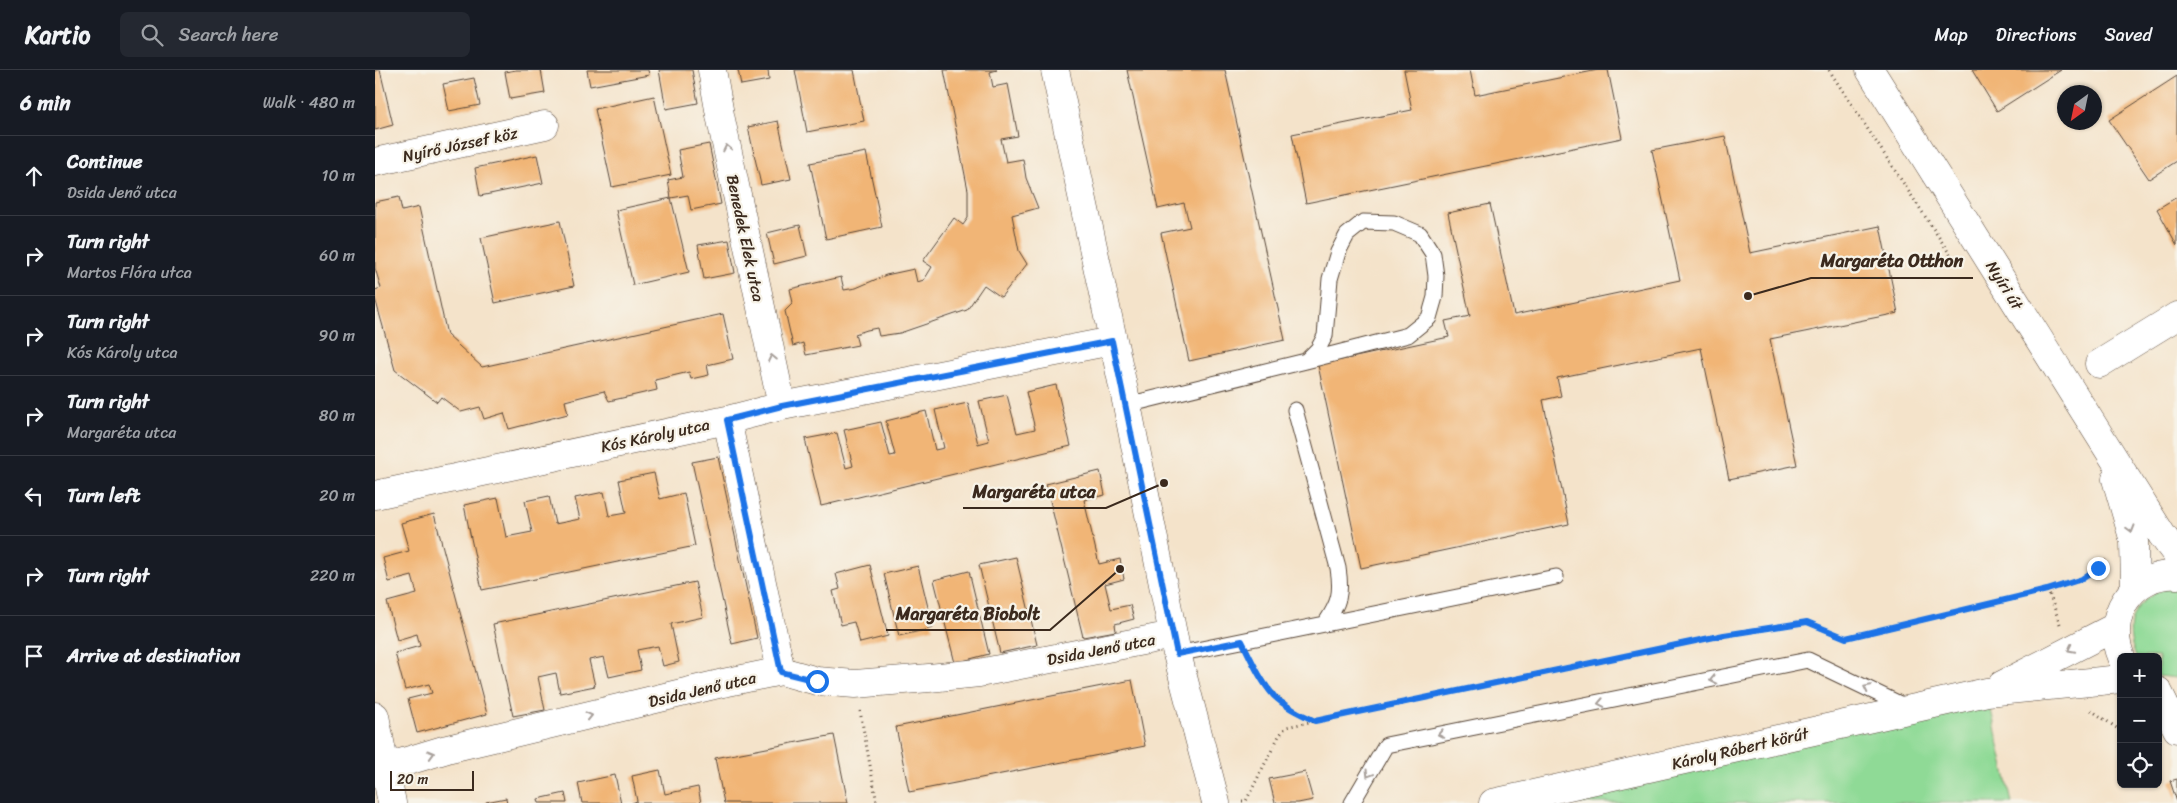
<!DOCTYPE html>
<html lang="en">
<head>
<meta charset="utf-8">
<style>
	body { margin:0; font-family:Sriracha,sans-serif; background:#242831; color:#f1f3f6 }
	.controls { position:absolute; right:15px; bottom:15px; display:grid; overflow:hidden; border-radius:8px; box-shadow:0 1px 4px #0004 }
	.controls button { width:45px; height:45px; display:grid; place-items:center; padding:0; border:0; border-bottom:1px solid #363941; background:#171b24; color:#f1f3f6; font:25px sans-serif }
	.compass { position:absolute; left:1682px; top:15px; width:45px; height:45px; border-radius:50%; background:#171b24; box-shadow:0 1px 4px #0004; rotate:213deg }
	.scale { position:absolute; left:15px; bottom:12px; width:84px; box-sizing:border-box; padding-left:5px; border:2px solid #3b2a1e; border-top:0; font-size:14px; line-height:18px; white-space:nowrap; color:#3b2a1e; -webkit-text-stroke:4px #f7f3e8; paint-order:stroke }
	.stop { position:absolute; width:15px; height:15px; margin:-11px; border:4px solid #1a73e8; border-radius:50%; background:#fff }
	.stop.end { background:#1a73e8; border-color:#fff; box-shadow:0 1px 5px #0008 }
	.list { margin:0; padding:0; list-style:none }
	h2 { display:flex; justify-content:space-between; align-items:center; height:65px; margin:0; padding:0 20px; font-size:21px }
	h2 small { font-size:16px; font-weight:400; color:#9ea1a6 }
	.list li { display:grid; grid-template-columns:32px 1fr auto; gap:15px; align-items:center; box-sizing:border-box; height:80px; padding:0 20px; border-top:1px solid #363941 }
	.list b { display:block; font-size:19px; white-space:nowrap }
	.list p { margin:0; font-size:16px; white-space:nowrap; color:#9ea1a6 }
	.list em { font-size:16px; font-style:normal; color:#9ea1a6 }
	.icon { flex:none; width:28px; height:28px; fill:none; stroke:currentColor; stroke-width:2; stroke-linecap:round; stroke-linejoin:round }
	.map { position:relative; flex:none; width:1802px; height:733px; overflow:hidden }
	header { display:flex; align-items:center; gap:30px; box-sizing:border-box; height:70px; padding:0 25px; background:#171b24; border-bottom:1px solid #363941 }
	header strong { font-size:24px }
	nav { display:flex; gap:28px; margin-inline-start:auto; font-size:18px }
	.search { width:350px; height:45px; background:#242831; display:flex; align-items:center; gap:12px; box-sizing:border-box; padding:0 18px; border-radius:8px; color:#9ea1a6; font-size:19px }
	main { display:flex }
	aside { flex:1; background:#171b24 }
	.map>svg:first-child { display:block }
</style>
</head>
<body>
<header>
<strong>Kartio</strong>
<div class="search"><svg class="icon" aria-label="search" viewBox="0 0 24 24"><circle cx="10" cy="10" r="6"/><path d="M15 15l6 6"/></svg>Search here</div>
<nav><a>Map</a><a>Directions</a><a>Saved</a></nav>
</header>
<main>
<aside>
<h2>6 min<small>Walk · 480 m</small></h2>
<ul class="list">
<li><svg class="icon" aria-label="ahead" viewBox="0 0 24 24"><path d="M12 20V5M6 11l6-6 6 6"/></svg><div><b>Continue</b><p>Dsida Jenő utca</p></div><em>10 m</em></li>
<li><svg class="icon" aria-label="right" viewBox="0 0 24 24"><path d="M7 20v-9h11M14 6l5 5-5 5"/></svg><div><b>Turn right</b><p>Martos Flóra utca</p></div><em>60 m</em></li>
<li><svg class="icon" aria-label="right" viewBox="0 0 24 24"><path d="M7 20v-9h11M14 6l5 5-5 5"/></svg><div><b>Turn right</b><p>Kós Károly utca</p></div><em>90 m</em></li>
<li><svg class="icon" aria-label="right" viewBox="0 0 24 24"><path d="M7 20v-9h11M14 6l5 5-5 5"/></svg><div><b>Turn right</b><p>Margaréta utca</p></div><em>80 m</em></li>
<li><svg class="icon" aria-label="left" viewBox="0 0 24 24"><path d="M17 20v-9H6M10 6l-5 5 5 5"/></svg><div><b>Turn left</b></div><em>20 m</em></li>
<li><svg class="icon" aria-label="right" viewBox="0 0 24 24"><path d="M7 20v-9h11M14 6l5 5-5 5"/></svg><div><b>Turn right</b></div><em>220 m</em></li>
<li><svg class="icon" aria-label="arrive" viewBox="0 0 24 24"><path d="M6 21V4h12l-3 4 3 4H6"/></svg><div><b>Arrive at destination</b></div></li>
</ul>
</aside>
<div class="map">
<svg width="1802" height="733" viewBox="0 0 1802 733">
	<rect width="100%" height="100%" fill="#f7f3e8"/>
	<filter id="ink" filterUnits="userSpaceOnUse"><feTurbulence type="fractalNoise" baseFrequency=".02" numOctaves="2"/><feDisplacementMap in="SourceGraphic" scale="10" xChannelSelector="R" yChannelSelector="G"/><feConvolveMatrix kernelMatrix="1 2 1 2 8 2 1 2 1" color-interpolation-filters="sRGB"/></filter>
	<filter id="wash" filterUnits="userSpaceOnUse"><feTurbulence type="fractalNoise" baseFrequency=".0096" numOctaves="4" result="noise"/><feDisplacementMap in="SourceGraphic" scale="20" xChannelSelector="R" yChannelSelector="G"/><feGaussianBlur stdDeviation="1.12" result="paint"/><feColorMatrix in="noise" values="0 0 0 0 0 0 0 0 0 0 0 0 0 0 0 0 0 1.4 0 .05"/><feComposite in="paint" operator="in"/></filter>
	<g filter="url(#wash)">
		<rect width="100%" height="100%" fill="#f4e3ca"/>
		<!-- green -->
		<path fill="#8fda96" stroke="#65825a" d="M1789,519h13v89l-19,-2v-19h-22c-13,-32 -4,-55 28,-68z
			M1612,622l25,111h-519z"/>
		<g id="blocks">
			<!-- building -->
			<path fill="#f1b576" d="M0,0h5l13,55 -18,5z
				M141,0h25l4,23 -35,6 -5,-27z
				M212,0h61l1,5 -59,11z
				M284,0h33l6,33 -32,6z
				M363,0h30l1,10 -28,5z
				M420,0h59l10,51 -57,11z
				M569,0h53l-7,2 3,15 15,-3 10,52 -17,3 5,23 17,-3 3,19 12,30 -26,7 7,36 8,13 -26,33 -17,-12 -17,25 -67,23 -21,3 -2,-8 -10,2 -12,4 3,11 -52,10 -3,-12 -10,3 -8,-35 8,-8 -3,-14 51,-12 3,13 12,-2 30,-13 28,-6 3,13 7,-2 8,-13 -9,-6 31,-43 9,7 5,-7v-28z
				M752,0h98l60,270 -96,21 -28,-128 29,-6 -6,-24 -26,6z
				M1029,0h66l5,25 123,-25h10l14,68 -316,65 -14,-69 120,-24z
				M1597,0h89l-64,41z
				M1802,6v85l-28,18 -40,-59z
				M99,8l6,27 -31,6 -6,-27z
				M279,26l17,79 -59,12 -17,-78z
				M403,51l13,58 -30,6 -13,-58z
				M1350,66l25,117 130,-27 18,87 -128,26 27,126 -68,14 -28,-131 -144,30 4,18 -18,4 26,124 -208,44 -43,-203 131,-28 -4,-16 25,-5 -22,-103 42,-9 24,111 166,-35 -28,-130z
				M334,74l12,60 -30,6 -3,-15 -17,3 -3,-18 15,-3 -5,-27z
				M491,82l16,75 -56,12 -16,-76z
				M162,85l6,28 -63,13 -5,-28z
				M24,127l3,14 17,-4 28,128 35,32 241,-53 10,45 -26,6 2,10 -18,4 -2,-7 -34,8 2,10 -48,11 -5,-10 -39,10 3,13 -59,15 -5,-16 -20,6 -4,-12 -19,5 -20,-15 -4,5 -42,-32 -20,-72v-8l6,-2 -6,-20v-66z
				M1802,127v48l-20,-36z
				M296,128l18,74 -56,13 -17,-75z
				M185,151l14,65 -79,17 -14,-65z
				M425,155l7,31 -33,8 -7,-31z
				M354,170l6,33 -31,6 -6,-34z
				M681,315l15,61 -250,60 -16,-67 32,-6 9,35 7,-2 -9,-36 37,-8 9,34 5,-1 -9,-34 40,-10 9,39 9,-2 -9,-38 33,-7 10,41 11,-3 -10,-40 28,-6 10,38 18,-4 -9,-37z
				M343,387l39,181 -25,6 -40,-182z
				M725,401l5,24 -21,5 15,64 21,-5 4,20 -19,5 6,25 19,-4 4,14 -19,5 1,7 -33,6 -37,-153z
				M279,403l6,26 24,-6 11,53 -213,44 -18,-85 34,-7 8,39 26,-5 -7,-31 24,-5 6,28 25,-5 -5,-21 29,-6 5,24 17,-3 -7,-33z
				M59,444l53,200 -70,19 -9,-34 24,-6 -3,-9 -24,6 -10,-37 25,-7 -3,-12 -20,6 -10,-38 30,-8 -5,-18 -23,6 -6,-24 26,-7 -8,-28z
				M641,487l21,88 -37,8 -21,-88z
				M495,495l18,71 -28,7 -6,-21 -13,3 -8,-34 7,-2 -4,-15z
				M543,496l15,62 -34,8 -15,-62z
				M594,501l20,83 -34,9 -21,-83z
				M320,512l8,35 -32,7 8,38 -16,4 -5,-20 -21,4 4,20 -32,7 -5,-20 -15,3 6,26 -35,7 -4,-20 -18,4 7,33 -32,6 -20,-92z
				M757,610l13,66 -236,46 -13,-65z
				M459,665l14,68h-124l-9,-45z
				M285,700l5,24 33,-7 3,16h-69l5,-2 -5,-25z
				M930,702l8,28 -15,3h-23l-6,-24z
				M240,705l6,28h-39l-4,-20z
				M1802,709v23l-7,-21z
				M190,723l2,10h-28l-1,-4z
				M131,728l1,5h-21v-1z"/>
		</g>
	</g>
	<g filter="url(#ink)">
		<use href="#blocks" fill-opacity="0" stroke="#574638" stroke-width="1"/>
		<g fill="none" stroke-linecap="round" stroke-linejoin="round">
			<defs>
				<path id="service" d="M752,335l179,-44 102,-26 21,-17 6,-21 1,-21 -3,-22 -13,-20 -26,-11 -31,-1 -16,13 -9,17 -8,27 -5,57 -7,13 -12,12
					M920,340l43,158c4,26 1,35 -13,56
					M802,584l379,-77
					M977,733l34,-58 422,-85 100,48"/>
				<path id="minor" d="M337,0l8,45 62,291
					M680,0l72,335 50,249 39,149
					M0,92l170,-37
					M1724,294l78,-48
					M352,350l54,251
					M0,425l352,-75 55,-14 330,-65
					M0,646l17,87
					M9,698l63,-19 276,-66 58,-12 36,10 38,3 74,-6 50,-5 194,-38"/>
				<path id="tertiary" d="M1495,0l292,465 15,20
					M1741,409l18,62 1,47
					M1746,587c-17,-40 11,-85 56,-82
					M1627,615l113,-58
					M1783,621l19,38
					M1118,733l494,-111 134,-13"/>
			</defs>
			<!-- service casing -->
			<use href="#service" stroke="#574638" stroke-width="17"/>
			<!-- minor casing -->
			<use href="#minor" stroke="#574638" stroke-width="29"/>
			<!-- tertiary casing -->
			<use href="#tertiary" stroke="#574638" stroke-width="29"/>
			<!-- path -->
			<path stroke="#574638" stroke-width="3" stroke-dasharray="1 4" stroke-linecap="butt" d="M1454,0l128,195
				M1673,520l12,34
				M876,589c15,32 33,47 64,62
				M1716,640l30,21
				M485,641l17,92
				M867,731h4l33,-65 7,-9 438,-92 83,-13 39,16 202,-48 34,-11 16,-11 8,-8"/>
			<!-- service -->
			<use href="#service" stroke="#fff" stroke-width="15"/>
			<!-- minor -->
			<use href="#minor" stroke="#fff" stroke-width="28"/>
			<!-- tertiary -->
			<use href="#tertiary" stroke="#fff" stroke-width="28"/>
		</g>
		<!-- one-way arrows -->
		<defs><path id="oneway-chevron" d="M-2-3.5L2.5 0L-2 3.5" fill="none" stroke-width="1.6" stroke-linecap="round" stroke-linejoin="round" transform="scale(1.25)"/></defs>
		<g stroke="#a79f9a">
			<use href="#oneway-chevron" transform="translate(352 78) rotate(-102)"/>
			<use href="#oneway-chevron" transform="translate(397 288) rotate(-102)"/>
			<use href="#oneway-chevron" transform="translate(1756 459) rotate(74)"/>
			<use href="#oneway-chevron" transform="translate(1696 579) rotate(153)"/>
			<use href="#oneway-chevron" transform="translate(1338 610) rotate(168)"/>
			<use href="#oneway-chevron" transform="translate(1492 618) rotate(-154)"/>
			<use href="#oneway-chevron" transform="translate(1226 633) rotate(169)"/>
			<use href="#oneway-chevron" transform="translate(214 646) rotate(-13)"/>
			<use href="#oneway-chevron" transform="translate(1066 664) rotate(169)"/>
			<use href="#oneway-chevron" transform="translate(56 684) rotate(-16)"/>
			<use href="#oneway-chevron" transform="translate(994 704) rotate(121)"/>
		</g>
	</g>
	<g fill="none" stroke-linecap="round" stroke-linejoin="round" filter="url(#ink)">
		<!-- route -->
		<path stroke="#1a73e8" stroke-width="6" d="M442,611l-36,-9 -54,-252 55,-14 330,-65 65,313 65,-13c9,18 18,39 32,55 11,11 27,18 41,25l409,-86 83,-13 39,16 201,-48 35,-11 16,-11"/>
	</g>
	<g text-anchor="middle" stroke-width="4.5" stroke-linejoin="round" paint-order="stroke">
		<!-- street labels -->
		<g font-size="16" fill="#3b2a1e" stroke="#f7f3e8">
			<text transform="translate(85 74) rotate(-12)" y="6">Nyírő József köz</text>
			<text transform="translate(371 168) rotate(78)" y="6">Benedek Elek utca</text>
			<text transform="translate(1630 215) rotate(58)" y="6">Nyíri út</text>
			<text transform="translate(280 365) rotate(-12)" y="6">Kós Károly utca</text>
			<text transform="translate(726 579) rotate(-11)" y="6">Dsida Jenő utca</text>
			<text transform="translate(327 619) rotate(-13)" y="6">Dsida Jenő utca</text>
			<text transform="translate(1365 678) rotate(-13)" y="6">Károly Róbert körút</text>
		</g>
	</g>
	<!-- callouts -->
	<path fill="none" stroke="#3b2a1e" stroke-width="2" d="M1373 226L1436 208H1598M789 413L731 438H588M745 499L675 560H511"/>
	<g fill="#3b2a1e" stroke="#f7f3e8" stroke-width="2">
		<circle cx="1373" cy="226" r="5"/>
		<circle cx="789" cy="413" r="5"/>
		<circle cx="745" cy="499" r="5"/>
	</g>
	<g font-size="18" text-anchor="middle" font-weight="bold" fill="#3b2a1e" stroke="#f7f3e8" stroke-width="4.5" stroke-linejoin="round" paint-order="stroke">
		<text x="1517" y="197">Margaréta Otthon</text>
		<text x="659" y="428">Margaréta utca</text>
		<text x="593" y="550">Margaréta Biobolt</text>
	</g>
</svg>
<div class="controls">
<button>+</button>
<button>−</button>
<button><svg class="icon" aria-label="locate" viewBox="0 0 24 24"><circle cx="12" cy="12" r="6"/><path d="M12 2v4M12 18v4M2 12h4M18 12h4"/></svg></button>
</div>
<svg class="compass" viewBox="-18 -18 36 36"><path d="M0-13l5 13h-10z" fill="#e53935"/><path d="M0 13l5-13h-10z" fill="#9ea1a6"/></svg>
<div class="scale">20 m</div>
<div class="stop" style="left:442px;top:611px"></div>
<div class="stop end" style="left:1723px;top:498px"></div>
</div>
</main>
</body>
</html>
